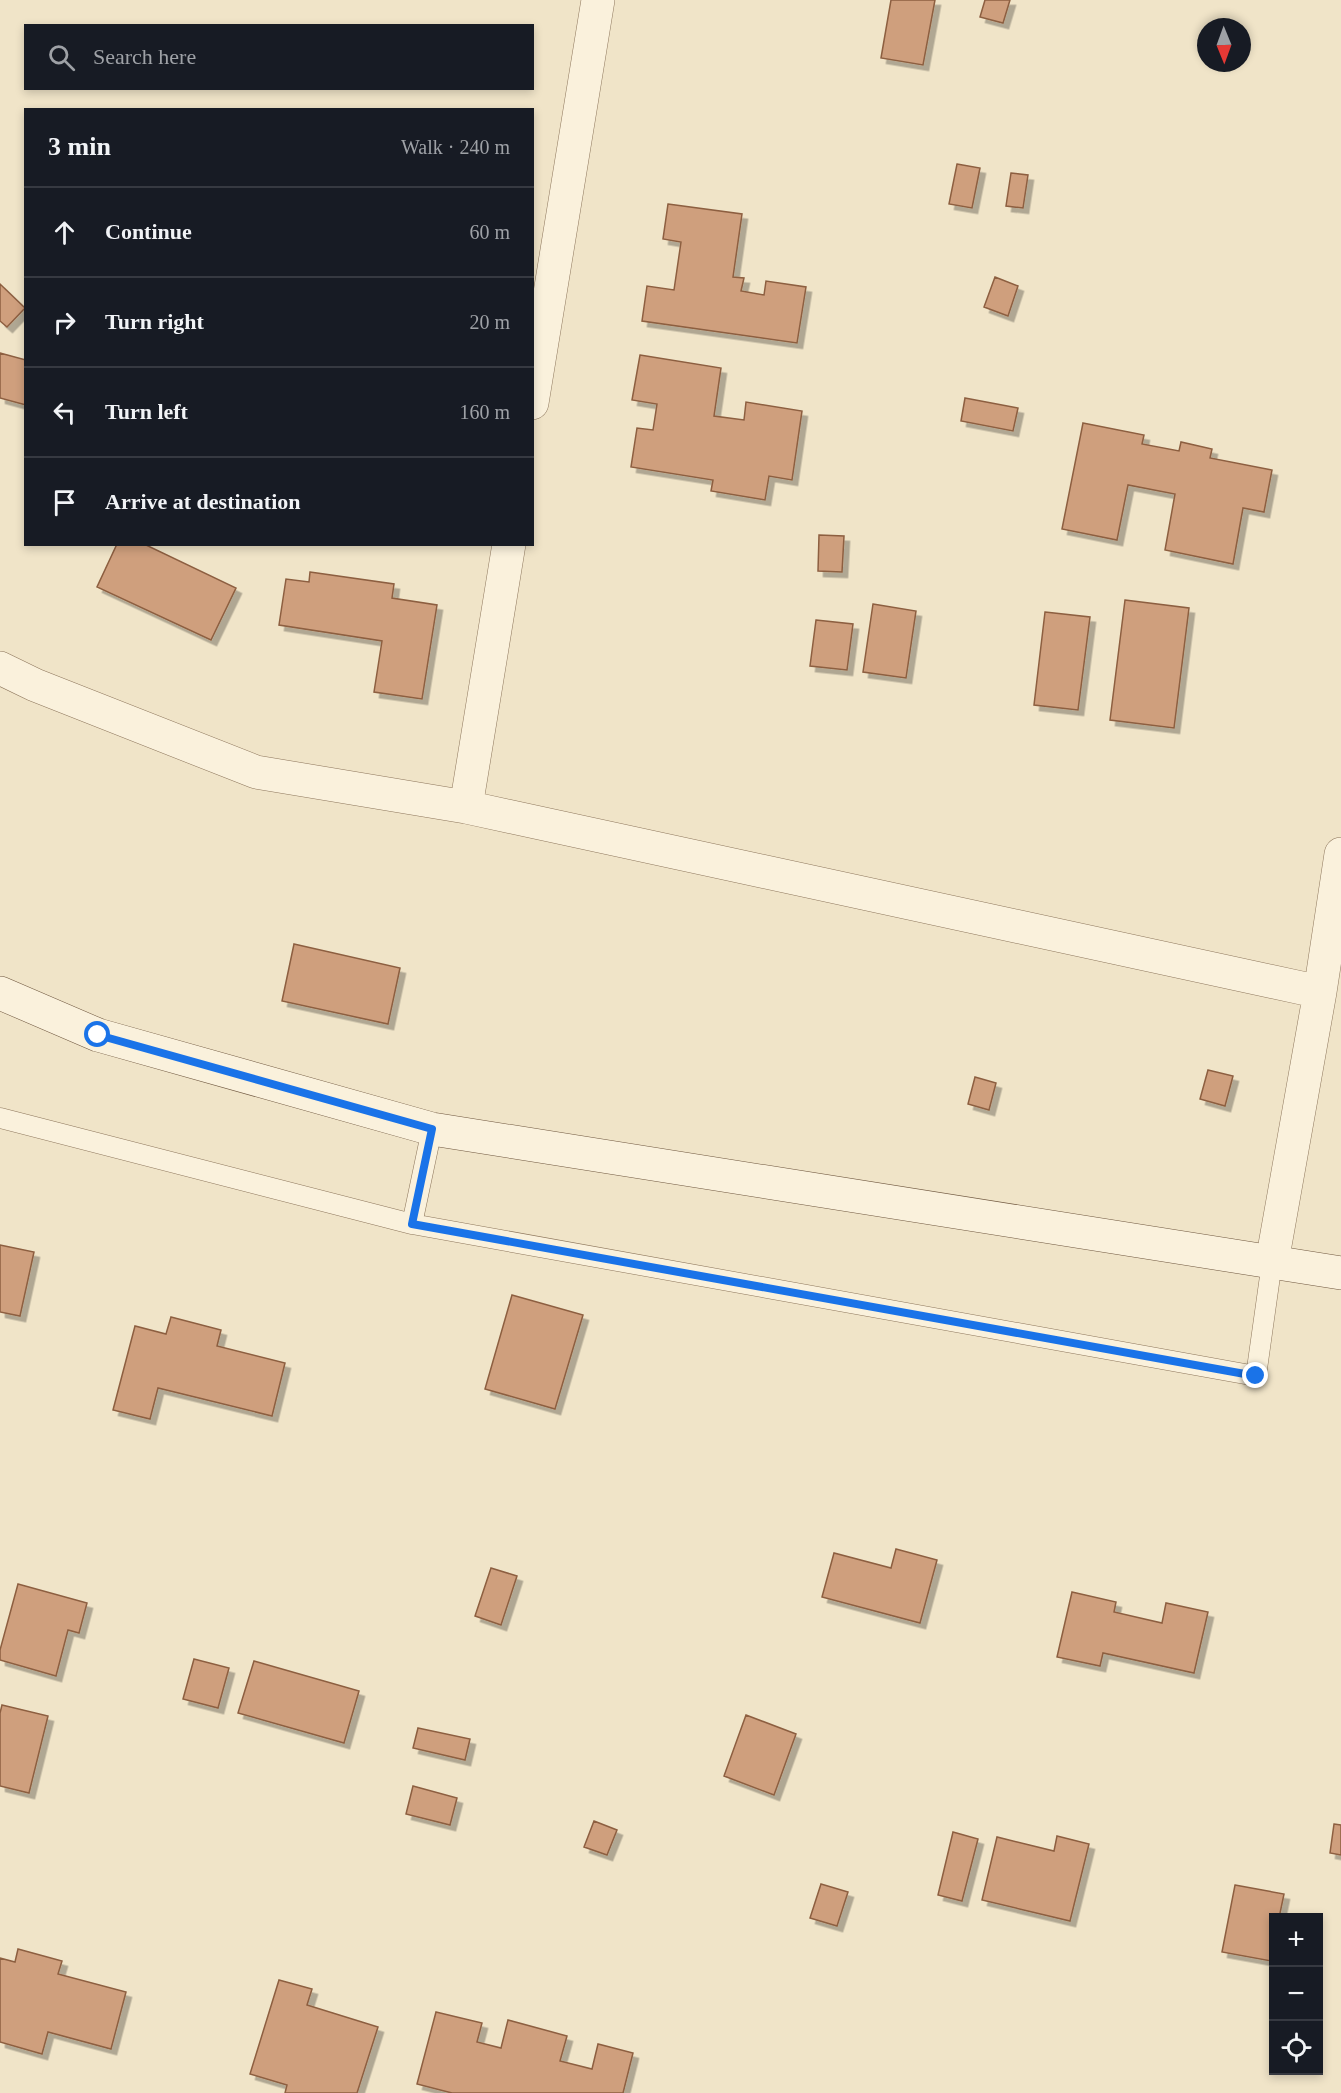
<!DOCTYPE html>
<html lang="en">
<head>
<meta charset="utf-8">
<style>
	body { margin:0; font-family:Georgia,serif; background:#20242c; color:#f1f3f6 }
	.controls { position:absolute; right:18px; bottom:18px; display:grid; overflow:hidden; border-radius:0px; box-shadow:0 3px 9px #0003 }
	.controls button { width:54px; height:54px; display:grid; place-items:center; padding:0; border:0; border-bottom:2px solid #363941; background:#171b24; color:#f1f3f6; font:30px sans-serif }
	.compass { position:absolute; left:1197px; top:18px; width:54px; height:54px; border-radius:50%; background:#171b24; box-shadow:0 3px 9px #0003; rotate:179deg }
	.stop { position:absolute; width:18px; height:18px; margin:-14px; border:4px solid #1a73e8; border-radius:50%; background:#fff }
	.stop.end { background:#1a73e8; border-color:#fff; box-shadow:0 2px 6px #0008 }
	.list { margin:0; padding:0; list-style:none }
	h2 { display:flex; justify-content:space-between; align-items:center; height:78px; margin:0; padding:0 24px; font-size:26px }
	h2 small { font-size:20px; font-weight:400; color:#9ea1a6 }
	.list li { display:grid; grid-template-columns:39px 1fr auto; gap:18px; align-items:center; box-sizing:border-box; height:90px; padding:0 24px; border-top:2px solid #363941 }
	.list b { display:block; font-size:22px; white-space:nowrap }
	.list em { font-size:20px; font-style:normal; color:#9ea1a6 }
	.icon { flex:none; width:33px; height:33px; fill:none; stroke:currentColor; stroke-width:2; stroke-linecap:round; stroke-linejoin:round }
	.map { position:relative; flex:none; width:1341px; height:2093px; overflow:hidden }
	.search { position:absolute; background:#171b24; box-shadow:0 3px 9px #0003; left:24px; top:24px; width:510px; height:66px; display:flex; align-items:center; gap:15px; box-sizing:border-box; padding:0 21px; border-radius:0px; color:#9ea1a6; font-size:22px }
	.panel { position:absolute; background:#171b24; box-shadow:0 3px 9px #0003; left:24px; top:108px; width:510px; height:438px; border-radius:0px }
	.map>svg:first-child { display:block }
</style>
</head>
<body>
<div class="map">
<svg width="1341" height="2093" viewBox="0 0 1341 2093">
	<defs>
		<filter id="shadow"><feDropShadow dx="5.5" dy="5.5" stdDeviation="0" flood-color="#0004"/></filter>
	</defs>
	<rect width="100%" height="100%" fill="#f0e4c8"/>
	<!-- building -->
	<path fill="#cf9f7d" stroke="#8d5f41" stroke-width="1.5" filter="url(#shadow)" d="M891,0h44l-12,65 -42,-7z
		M985,0h25l-7,23 -23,-6z
		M957,164l23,4 -8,40 -23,-4z
		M1011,173l17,2 -5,33 -17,-2z
		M668,204l74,10 -9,63 11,1 -3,13 23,4 2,-14 40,6 -9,56 -155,-22 5,-35 27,4 7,-48 -18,-3z
		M995,277l23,9 -10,30 -24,-9z
		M0,284l25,24 -18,19 -7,-6z
		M0,353l26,7v45l-26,-7z
		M640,355l81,13 -7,48 30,4 2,-18 56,9 -10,69 -23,-4 -4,24 -54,-9 2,-11 -82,-13 6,-39 16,2 4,-26 -25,-4z
		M965,398l53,10 -5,23 -52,-10z
		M1083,423l61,12 -2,9 37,7 2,-9 31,7 -2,9 62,12 -8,42 -21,-4 -10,56 -68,-14 10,-56 -47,-9 -11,55 -55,-11z
		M819,535l25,1 -2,36 -24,-1z
		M117,544h27l92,44 -25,52 -114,-53z
		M310,572l84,12 -2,14 45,7 -15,94 -48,-7 8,-51 -103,-16 7,-46 23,3z
		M1125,600l64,8 -15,120 -64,-8z
		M873,604l43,7 -10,67 -43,-6z
		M1045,612l45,5 -12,93 -44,-5z
		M816,620l37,4 -6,46 -37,-4z
		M294,944l106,24 -12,56 -106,-23z
		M1208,1070l25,6 -8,30 -25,-7z
		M975,1077l21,6 -7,27 -21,-6z
		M0,1245l34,7 -14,64 -20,-4z
		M512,1295l71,20 -28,94 -70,-20z
		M171,1317l50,13 -4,16 68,17 -13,53 -114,-28 -8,31 -37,-9 22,-84 31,8z
		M896,1549l41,11 -17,63 -98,-26 12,-44 57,15z
		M491,1568l26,8 -16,49 -26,-9z
		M18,1584l69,19 -8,30 -11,-3 -12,46 -56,-16v-10z
		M1072,1592l44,10 -2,10 48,11 4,-20 42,9 -14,61 -91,-20 -3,13 -43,-9z
		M194,1659l35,9 -11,40 -35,-9z
		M254,1661l105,30 -15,52 -106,-30z
		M2,1705l46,11 -19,77 -29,-7v-73z
		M746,1715l50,19 -22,61 -50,-19z
		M418,1728l52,11 -5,21 -52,-12z
		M413,1786l44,12 -7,27 -44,-11z
		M594,1821l23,9 -10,25 -23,-8z
		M1334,1824l7,1v30l-11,-2z
		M953,1832l25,7 -16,62 -24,-6z
		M1057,1836l32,8 -19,77 -88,-21 15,-63 57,14z
		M821,1884l27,8 -11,34 -27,-8z
		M1235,1885l49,9 -5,24h-5v30l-3,13 -49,-9z
		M18,1949l44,12 -4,13 68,18 -15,57 -63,-17 -6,22 -42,-12v-84l15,4z
		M279,1980l33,9 -5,16 71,22 -21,66h-72l2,-8 -37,-11z
		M436,2012l46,11 -5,19 24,6 7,-28 59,16 -7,25 32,8 6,-25 35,9 -10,40h-171l-35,-9z"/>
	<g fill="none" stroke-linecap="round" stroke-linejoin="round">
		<defs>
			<path id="lane" d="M0,1118l412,106 20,-95
				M412,1224l844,152 16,-114"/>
			<path id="street" d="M532,403l66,-403
				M0,668l35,17 221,87 210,35 854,185
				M466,807l43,-263
				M1272,1262l48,-270 21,-138"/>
			<path id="secondary" d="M0,993l98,42 334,94 909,144"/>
		</defs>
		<!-- lane casing -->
		<use href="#lane" stroke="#8d765c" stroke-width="21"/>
		<!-- street casing -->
		<use href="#street" stroke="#8d765c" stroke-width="34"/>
		<!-- secondary casing -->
		<use href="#secondary" stroke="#6f573f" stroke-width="34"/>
		<!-- lane -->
		<use href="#lane" stroke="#faf1dc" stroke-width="20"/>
		<!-- street -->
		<use href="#street" stroke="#faf1dc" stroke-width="33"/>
		<!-- secondary -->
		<use href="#secondary" stroke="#faf1dc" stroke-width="33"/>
	</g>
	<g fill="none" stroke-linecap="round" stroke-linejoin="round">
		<!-- route -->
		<path stroke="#1a73e8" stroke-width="8" d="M98,1035l334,94 -20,95 844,152"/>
	</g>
</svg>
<div class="controls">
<button>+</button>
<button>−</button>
<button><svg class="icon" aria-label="locate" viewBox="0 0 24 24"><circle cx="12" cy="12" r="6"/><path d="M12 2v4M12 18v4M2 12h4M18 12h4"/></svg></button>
</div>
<svg class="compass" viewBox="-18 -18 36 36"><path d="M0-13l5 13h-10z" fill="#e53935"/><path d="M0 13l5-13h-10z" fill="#9ea1a6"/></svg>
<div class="stop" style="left:98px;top:1035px"></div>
<div class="stop end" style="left:1256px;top:1376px"></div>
<div class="search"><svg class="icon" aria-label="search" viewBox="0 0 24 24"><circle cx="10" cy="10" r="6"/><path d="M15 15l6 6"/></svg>Search here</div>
<section class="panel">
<h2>3 min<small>Walk · 240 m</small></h2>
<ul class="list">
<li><svg class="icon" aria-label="ahead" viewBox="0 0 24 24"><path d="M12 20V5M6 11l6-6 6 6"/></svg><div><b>Continue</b></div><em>60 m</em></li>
<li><svg class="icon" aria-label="right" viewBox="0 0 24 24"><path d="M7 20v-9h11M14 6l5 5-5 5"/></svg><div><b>Turn right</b></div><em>20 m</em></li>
<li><svg class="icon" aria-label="left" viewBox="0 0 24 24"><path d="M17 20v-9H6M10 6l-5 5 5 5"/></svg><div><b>Turn left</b></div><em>160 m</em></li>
<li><svg class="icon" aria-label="arrive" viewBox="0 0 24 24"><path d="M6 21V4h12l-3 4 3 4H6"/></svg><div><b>Arrive at destination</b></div></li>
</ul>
</section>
</div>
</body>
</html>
